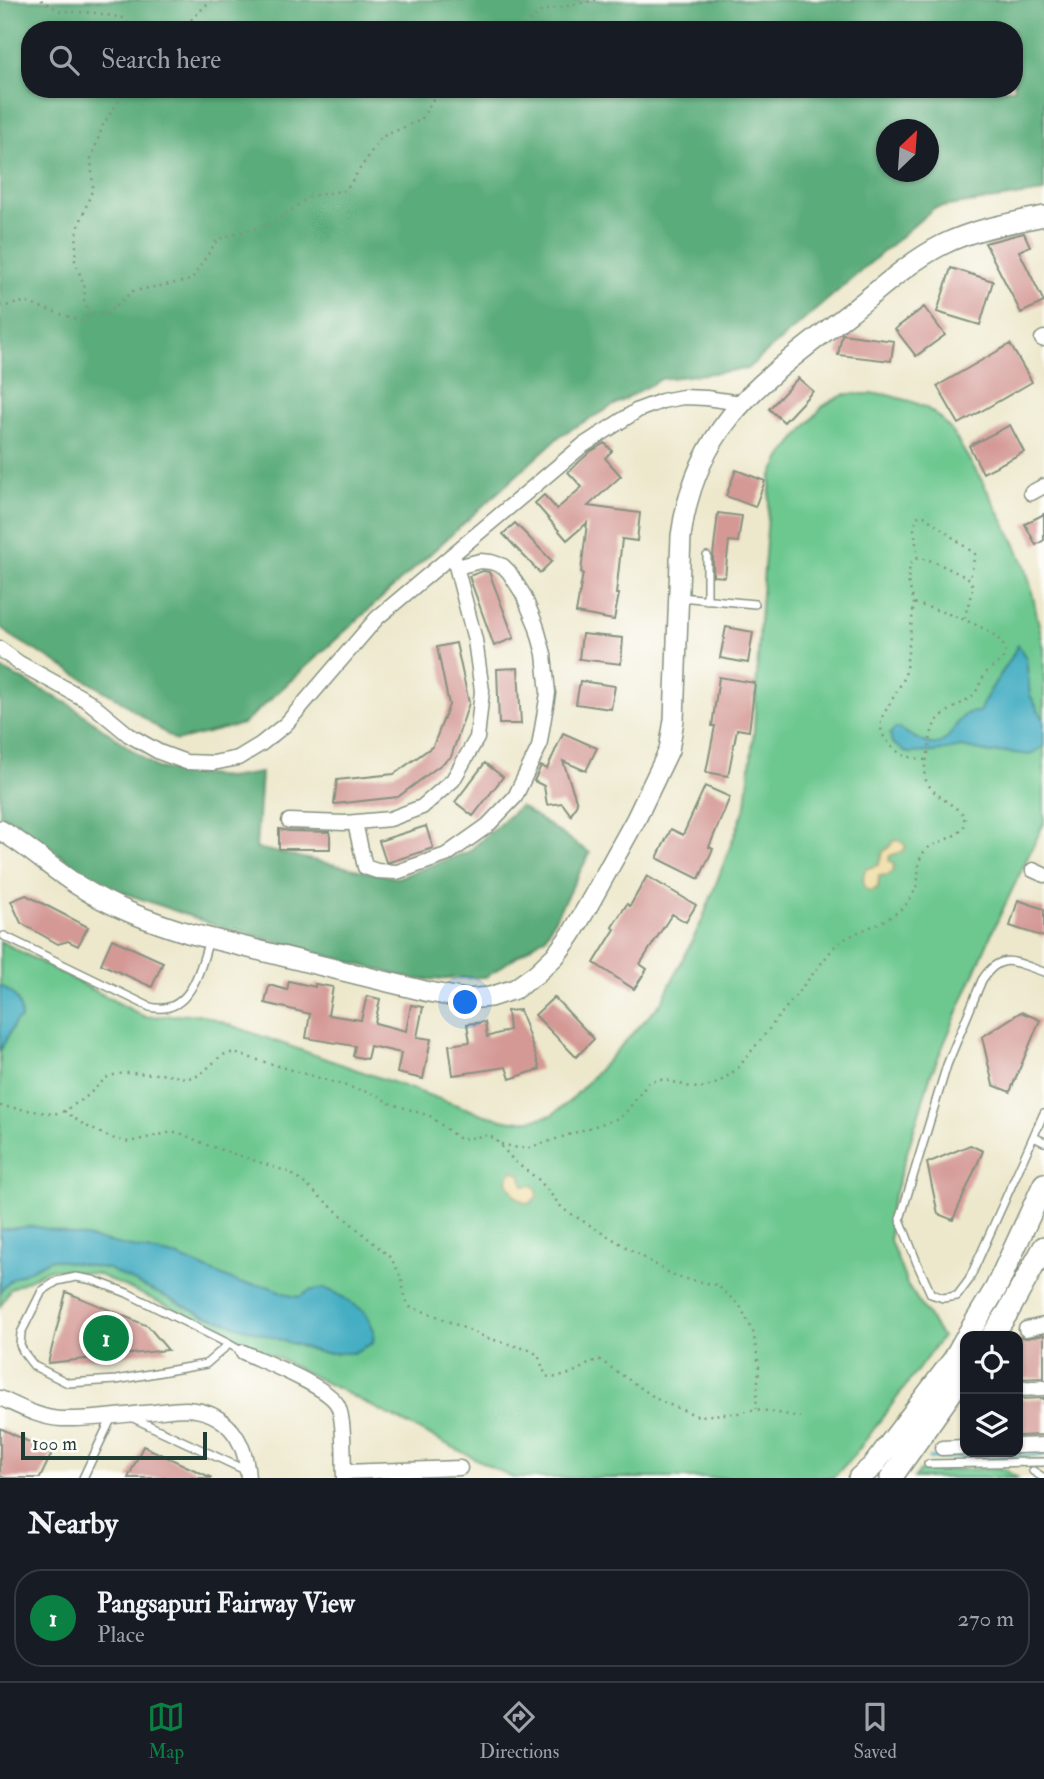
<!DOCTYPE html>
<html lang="en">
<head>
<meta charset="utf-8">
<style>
	body { margin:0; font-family:"IM FELL Double Pica",serif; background:#20242c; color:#f1f3f6 }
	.controls { position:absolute; right:21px; bottom:21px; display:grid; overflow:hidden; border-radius:14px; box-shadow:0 2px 5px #0004 }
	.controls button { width:63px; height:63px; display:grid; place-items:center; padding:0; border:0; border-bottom:2px solid #363941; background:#171b24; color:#f1f3f6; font:35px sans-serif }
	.compass { position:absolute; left:876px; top:119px; width:63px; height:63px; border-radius:50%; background:#171b24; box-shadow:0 2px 5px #0004; rotate:25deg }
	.scale { position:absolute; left:21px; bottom:18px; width:186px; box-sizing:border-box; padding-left:7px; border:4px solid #1f3d34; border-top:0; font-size:19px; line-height:24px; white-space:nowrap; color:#1f3d34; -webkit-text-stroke:5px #fdfcf7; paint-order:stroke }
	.you { position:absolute; left:466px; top:1003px; width:24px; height:24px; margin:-18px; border:5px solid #fff; border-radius:50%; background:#1a73e8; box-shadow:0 0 0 10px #1a73e833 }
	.badge { display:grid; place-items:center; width:46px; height:46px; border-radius:50%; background:#0b8043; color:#fff; font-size:23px; font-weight:700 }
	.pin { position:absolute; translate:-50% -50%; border:4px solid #fff; box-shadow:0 2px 7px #0006 }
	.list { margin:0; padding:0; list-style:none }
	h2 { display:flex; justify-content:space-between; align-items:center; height:91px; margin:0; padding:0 28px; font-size:30px }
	h2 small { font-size:23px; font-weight:400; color:#9ea1a6 }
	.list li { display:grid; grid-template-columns:46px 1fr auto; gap:21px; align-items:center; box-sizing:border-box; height:98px; margin:0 14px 14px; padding:0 14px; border:2px solid #363941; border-radius:28px }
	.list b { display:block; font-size:26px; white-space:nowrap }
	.list p { margin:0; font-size:23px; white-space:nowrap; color:#9ea1a6 }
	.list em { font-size:23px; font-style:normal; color:#9ea1a6 }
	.icon { flex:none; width:38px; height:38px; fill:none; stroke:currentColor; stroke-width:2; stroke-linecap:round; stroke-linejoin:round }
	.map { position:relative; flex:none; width:1044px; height:1478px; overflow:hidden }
	.search { position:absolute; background:#171b24; box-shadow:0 2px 5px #0004; left:21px; right:21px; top:21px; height:77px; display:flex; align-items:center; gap:18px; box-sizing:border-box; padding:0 24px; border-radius:28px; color:#9ea1a6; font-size:26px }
	.sheet { height:203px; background:#171b24 }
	nav { display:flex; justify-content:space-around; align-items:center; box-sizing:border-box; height:98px; border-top:2px solid #363941; background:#171b24; font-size:19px; color:#9ea1a6 }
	nav a { display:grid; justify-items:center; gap:4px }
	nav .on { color:#0b8043 }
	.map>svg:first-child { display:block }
</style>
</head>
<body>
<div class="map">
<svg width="1044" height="1478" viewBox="0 0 1044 1478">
	<rect width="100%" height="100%" fill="#fdfcf7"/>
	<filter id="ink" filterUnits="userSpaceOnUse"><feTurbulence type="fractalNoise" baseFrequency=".0143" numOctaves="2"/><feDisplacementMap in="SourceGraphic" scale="14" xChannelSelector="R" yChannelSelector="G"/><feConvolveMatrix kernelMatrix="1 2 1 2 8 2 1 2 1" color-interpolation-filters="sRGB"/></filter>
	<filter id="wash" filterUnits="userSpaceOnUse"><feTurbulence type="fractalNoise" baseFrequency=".00686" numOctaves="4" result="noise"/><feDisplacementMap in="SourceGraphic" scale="28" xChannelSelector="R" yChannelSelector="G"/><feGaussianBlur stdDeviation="1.57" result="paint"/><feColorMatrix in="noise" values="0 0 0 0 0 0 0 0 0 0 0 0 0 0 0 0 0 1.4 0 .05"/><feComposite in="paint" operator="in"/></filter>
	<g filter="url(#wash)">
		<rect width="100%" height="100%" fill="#ede8cc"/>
		<!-- green -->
		<path fill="#6dc890" stroke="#468262" stroke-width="2" d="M846,394h38l26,7 15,6 14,10 12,13 30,49 34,64 10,23 6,21 13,62v174l-51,107 -62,144 -41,134v32l17,44 35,53 -86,116 -23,25h-320l-269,-137 -147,-67 -47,-5 -40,20 -10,18v-366l145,76 54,-3 286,101 26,6 20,-1 21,-5 19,-15 90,-97 40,-80 45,-118 8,-75 6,-110 11,-143 11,-21 40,-49 11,-7z
			M1002,1468l16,10h-104l6,-7z"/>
		<!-- forest -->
		<path fill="#5aac7a" stroke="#3c7457" stroke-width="2" fill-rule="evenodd" d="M0,0h1044v192l-110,16 -187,161 -86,10 -100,56 -318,289 -67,17 -55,-40 -110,-65 -11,-10zM30,30h984v59h-984zM886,130h42v42h-42z
			M0,668l69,36 88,64 71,10 33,-5 -5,75 141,30 71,-26 52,-46 70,47 -45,84 -59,40 -70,3 -198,-54 -119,-42 -82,-61 -17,-8z"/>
		<!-- sand -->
		<path fill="#eeda9e" stroke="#868c69" stroke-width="2" d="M897,840l5,2 4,5 -3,4 -13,5 -1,4 5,5 -1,6 -5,4 -9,1 -1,12 -9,3c-7,-5 -7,-15 -3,-22l12,-4 5,-13 8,-7 2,-4z
			M513,1171l7,3 4,12 9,-1 4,6v6l-8,7c-12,-2 -18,-14 -22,-23l2,-7z"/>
		<!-- water -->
		<path fill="#44aec3" stroke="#32767c" stroke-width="2" d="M1018,645l8,13 4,37 14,25v26l-14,9 -23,-3 -17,1 -28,-6 -27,5 -28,1 -15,-10 -2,-9 5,-6c13,3 22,14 36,16 20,3 22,-24 37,-31 4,-1 8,-1 11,-1 10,-25 28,-43 39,-67z
			M0,985c15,9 21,15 21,34l-5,2 -16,30z
			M33,1226l146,31 60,26 28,3 25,10 7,1 10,-6 15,-3 12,5 28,18 10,19 -1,13 -20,10h-32l-120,-39 -93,-45 -57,-10 -39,20 -12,12v-61z"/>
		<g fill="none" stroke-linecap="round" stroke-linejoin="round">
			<!-- stream -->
			<path stroke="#44aec3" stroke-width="3.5" d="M929,1458l115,-3"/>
		</g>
		<g id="blocks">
			<!-- building -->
			<path fill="#d49995" d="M1024,233l6,13 -11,5 25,51 -23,11 -36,-70z
				M951,268l42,13 -13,44 -43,-13z
				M924,307l21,28 -29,21 -21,-27z
				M842,334l52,7 -3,20 -53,-6z
				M1010,344l22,38 -73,42 -22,-38z
				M798,378l15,13 -29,31 -15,-13z
				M1010,425l14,27 -41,21 -14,-27z
				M605,443l7,8 -7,7 16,18 -33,30 52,7 -3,28 -15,-2 -6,55h3l-5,26 -38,-7 7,-40 -2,-1 6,-49 -20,17 -32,-37 9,-8 13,14 25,-22 -14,-15 22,-20z
				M736,470l29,11 -10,26 -29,-11z
				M718,513l24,3 -4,26 -9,-1 -4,36 -12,-1v-20z
				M1044,514v26l-8,5 -11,-21z
				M515,523l37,38 -12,12 -37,-39z
				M483,571l6,1 25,66 -20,8 -25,-70z
				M726,627l27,5 -5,31 -28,-5z
				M582,634l41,4 -2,26 -42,-5z
				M456,643l13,60 -18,54 -53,40 -64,7 3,-24 57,-6 39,-28 16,-41 -12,-58z
				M518,668l3,56h-22l-2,-55z
				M719,677l36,6 -6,48 -12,-2 -9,47 -22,-4 9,-46h-3z
				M580,681l35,5 -4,23 -35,-5z
				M563,733l34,15 -11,23 -23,-10 14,42 -6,12 -9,-12 -15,2 -3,-19 -10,-5 7,-15 6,3z
				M485,763l18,14 -30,39 -18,-14z
				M705,786l25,11 -21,50 4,2 -14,30 -42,-21 14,-29 12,6z
				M426,826l7,22 -43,14h-4l-7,-21z
				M279,829l10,2 41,1v17h-51z
				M647,876l49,29 -10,17 -14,-8 -32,50 7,5 -13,20 -40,-26 21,-34 -3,-2 15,-23 3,2z
				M26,895l62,32 -10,19 -10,-5 -10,3 -37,-21 -10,-22z
				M1018,900l26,9v28l-34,-11z
				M112,939l51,23 -11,25 -51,-23z
				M289,981l26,6v-3l18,3 -5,28 33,5 6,-24 13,3 -5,24 31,8 5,-26 12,2 -6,30 14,2 -8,40 -26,-6 4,-20 -31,-7 -3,13 -14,-3 2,-10 -49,-8 4,-24 -45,-11 4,-18 18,5z
				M554,997l40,42 -18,18 -41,-42z
				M520,1010l20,59 -30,10 -4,-12 -53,8 -4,-30 21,-3 -3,-18 18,-2 2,15 22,-7 -2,-19z
				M1021,1012l19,8 -30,72 -17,-7 -11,-48z
				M970,1145l13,6 -30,69 -15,-6 -11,-51z
				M66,1292l82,34 20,24 -120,13z
				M1044,1335v43l-26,1v-42l9,1z
				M1044,1398v37l-26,1v-37z
				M0,1428l52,25 -12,25h-36l-4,-2z
				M143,1446l69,32h-84z"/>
		</g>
	</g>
	<g filter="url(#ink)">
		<use href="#blocks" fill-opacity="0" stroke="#869280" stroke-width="2"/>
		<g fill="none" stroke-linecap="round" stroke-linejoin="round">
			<defs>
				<path id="service" d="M707,556v44
					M680,597l75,7
					M4,936l146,71c40,10 51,-39 59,-68
					M1044,972c-28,-9 -43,-22 -62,8l-35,85 -47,154 17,44 14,31 12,4 14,-2 12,-16 75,-167
					M1034,1137l10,5
					M229,1344l-23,20 -90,16 -48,3 -34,-17 -10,-13 -4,-8 1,-12 21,-42 15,-10 19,-4 17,3 34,13 102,51 14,8
					M131,1417l116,54
					M928,1464l116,-2
					M1033,1471l11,7
					M83,1478l29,-61"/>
				<path id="minor" d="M1042,339l2,-1
					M1031,493l13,-7
					M0,649l19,14 69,38 41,34 30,17 27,10 27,1 25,-5 23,-14 25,-20 91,-106 205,-172 56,-36 24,-9 21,-4 23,1 35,5
					M289,821l56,2 45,-4 32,-12 31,-27 24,-42 5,-47 -7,-51 -21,-82
					M355,823l10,44 12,4 20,1 49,-17 41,-29 28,-29 24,-50 9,-54 -4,-39 -8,-29 -13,-31 -14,-22 -6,-6 -12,-4 -11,-1 -23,6
					M1033,870l11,5
					M1026,1329l18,-4
					M243,1352c21,10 87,35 95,54 7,15 5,54 6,72
					M1018,1389l26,-1
					M0,1398c20,9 40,20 61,21 27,1 55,-3 82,-6 14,-1 29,-4 43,-4 41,2 60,31 62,69
					M1018,1446l26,-1
					M942,1448l23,-1
					M344,1472l116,-4"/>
				<path id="secondary" d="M0,830c28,16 52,39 79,56 34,22 71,35 109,47l241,59 37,7 24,-2 25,-8 21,-15 19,-18 16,-21 18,-31 47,-85 33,-69 5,-30 7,-184c15,-114 83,-156 167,-222 30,-23 59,-51 94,-69 32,-16 68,-22 102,-29"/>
				<path id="primary" d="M967,1336l29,-48 48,-104
					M992,1336l16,-24 36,-65
					M859,1478l14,-12 81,-107 11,-20
					M891,1478l74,-105"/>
			</defs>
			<!-- service casing -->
			<use href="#service" stroke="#869280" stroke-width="10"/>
			<!-- minor casing -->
			<use href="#minor" stroke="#869280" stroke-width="17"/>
			<!-- secondary casing -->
			<use href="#secondary" stroke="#869280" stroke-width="22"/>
			<!-- primary casing -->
			<use href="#primary" stroke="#869280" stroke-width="24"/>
			<!-- path -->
			<path stroke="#869280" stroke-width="2.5" stroke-dasharray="2 5" stroke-linecap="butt" d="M41,0l19,11 36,2 27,5 11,12
				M181,30l30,-30
				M518,30l24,-19 54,-11
				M0,307l24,-5 58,19 8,-7 15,1 28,-24 58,-11 27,-41 55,-16 38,-27 35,-6 35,-53 40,-17 18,-31
				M90,314l-6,-12 1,-14 -10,-27 2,-30 16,-43 -2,-29 12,-34 23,-36
				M918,558l-4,-29 3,-12 3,-2 4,1 51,38 -5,25
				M925,760l-20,-4 -11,-7 -10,-12 -4,-11 2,-9 23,-40 9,-74 -6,-22 2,-17 8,-6 15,3 37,18 3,8 -9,33
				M0,1106l54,8 10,-3 22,-14 20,-19 8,-3 10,-2 37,1 25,4 9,-1 7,-4 19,-17 7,-3h6l143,42 12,8 41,13 28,22 7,1 23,-4 7,4 20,23 24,18 24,29 113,68 41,8 23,21 13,25 6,35 -3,43
				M64,1111l22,15 25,12 18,4 43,-10 10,2 25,11 82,27 16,12 86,74 10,19 4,21 5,9 24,8 53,23 43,12 8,5 8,21c15,6 36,-9 50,-16h4l60,41 38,15 40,-3 18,-4 44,8
				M501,1144l17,4h11l90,-30 7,-6 23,-30c19,-9 40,12 60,4 11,-3 20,-11 29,-18l97,-122c22,-18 54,-21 73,-44 2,-4 7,-10 8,-14 5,-14 -2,-29 12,-40 8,-6 33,-12 36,-22 1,-1 0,-10 0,-11 -11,-11 -28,-18 -36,-31 -7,-10 -2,-20 0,-31 5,-28 3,-32 29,-47 6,-4 12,-7 17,-12 6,-7 7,-17 14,-23 6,-7 16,-9 17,-19 1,-24 -73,-43 -91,-49"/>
			<!-- service -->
			<use href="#service" stroke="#fff" stroke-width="7"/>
			<!-- minor -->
			<use href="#minor" stroke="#fff" stroke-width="14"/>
			<!-- secondary -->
			<use href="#secondary" stroke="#fff" stroke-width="19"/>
			<!-- primary -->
			<use href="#primary" stroke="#fff" stroke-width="21"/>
		</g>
	</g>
</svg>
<div class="controls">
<button><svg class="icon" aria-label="locate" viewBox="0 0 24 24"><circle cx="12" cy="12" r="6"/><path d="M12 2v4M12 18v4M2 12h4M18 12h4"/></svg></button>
<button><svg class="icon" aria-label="layers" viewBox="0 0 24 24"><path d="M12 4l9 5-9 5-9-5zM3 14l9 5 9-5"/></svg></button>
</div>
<svg class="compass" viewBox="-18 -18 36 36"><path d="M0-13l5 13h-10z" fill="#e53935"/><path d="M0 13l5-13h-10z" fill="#9ea1a6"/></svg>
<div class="scale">100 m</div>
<div class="you"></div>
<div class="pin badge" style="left:106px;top:1338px">1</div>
<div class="search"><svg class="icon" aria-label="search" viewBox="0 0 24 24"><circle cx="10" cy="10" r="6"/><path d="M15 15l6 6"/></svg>Search here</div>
</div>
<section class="sheet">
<h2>Nearby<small></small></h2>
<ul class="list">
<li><span class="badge">1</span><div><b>Pangsapuri Fairway View</b><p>Place</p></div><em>270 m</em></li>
</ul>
</section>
<nav>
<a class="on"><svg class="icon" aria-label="map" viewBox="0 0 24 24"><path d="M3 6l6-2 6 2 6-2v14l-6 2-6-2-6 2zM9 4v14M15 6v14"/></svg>Map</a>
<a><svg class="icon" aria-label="directions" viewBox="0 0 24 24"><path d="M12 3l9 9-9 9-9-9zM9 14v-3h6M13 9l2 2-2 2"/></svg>Directions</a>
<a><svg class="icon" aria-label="saved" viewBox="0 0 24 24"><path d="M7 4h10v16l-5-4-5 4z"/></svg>Saved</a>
</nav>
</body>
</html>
